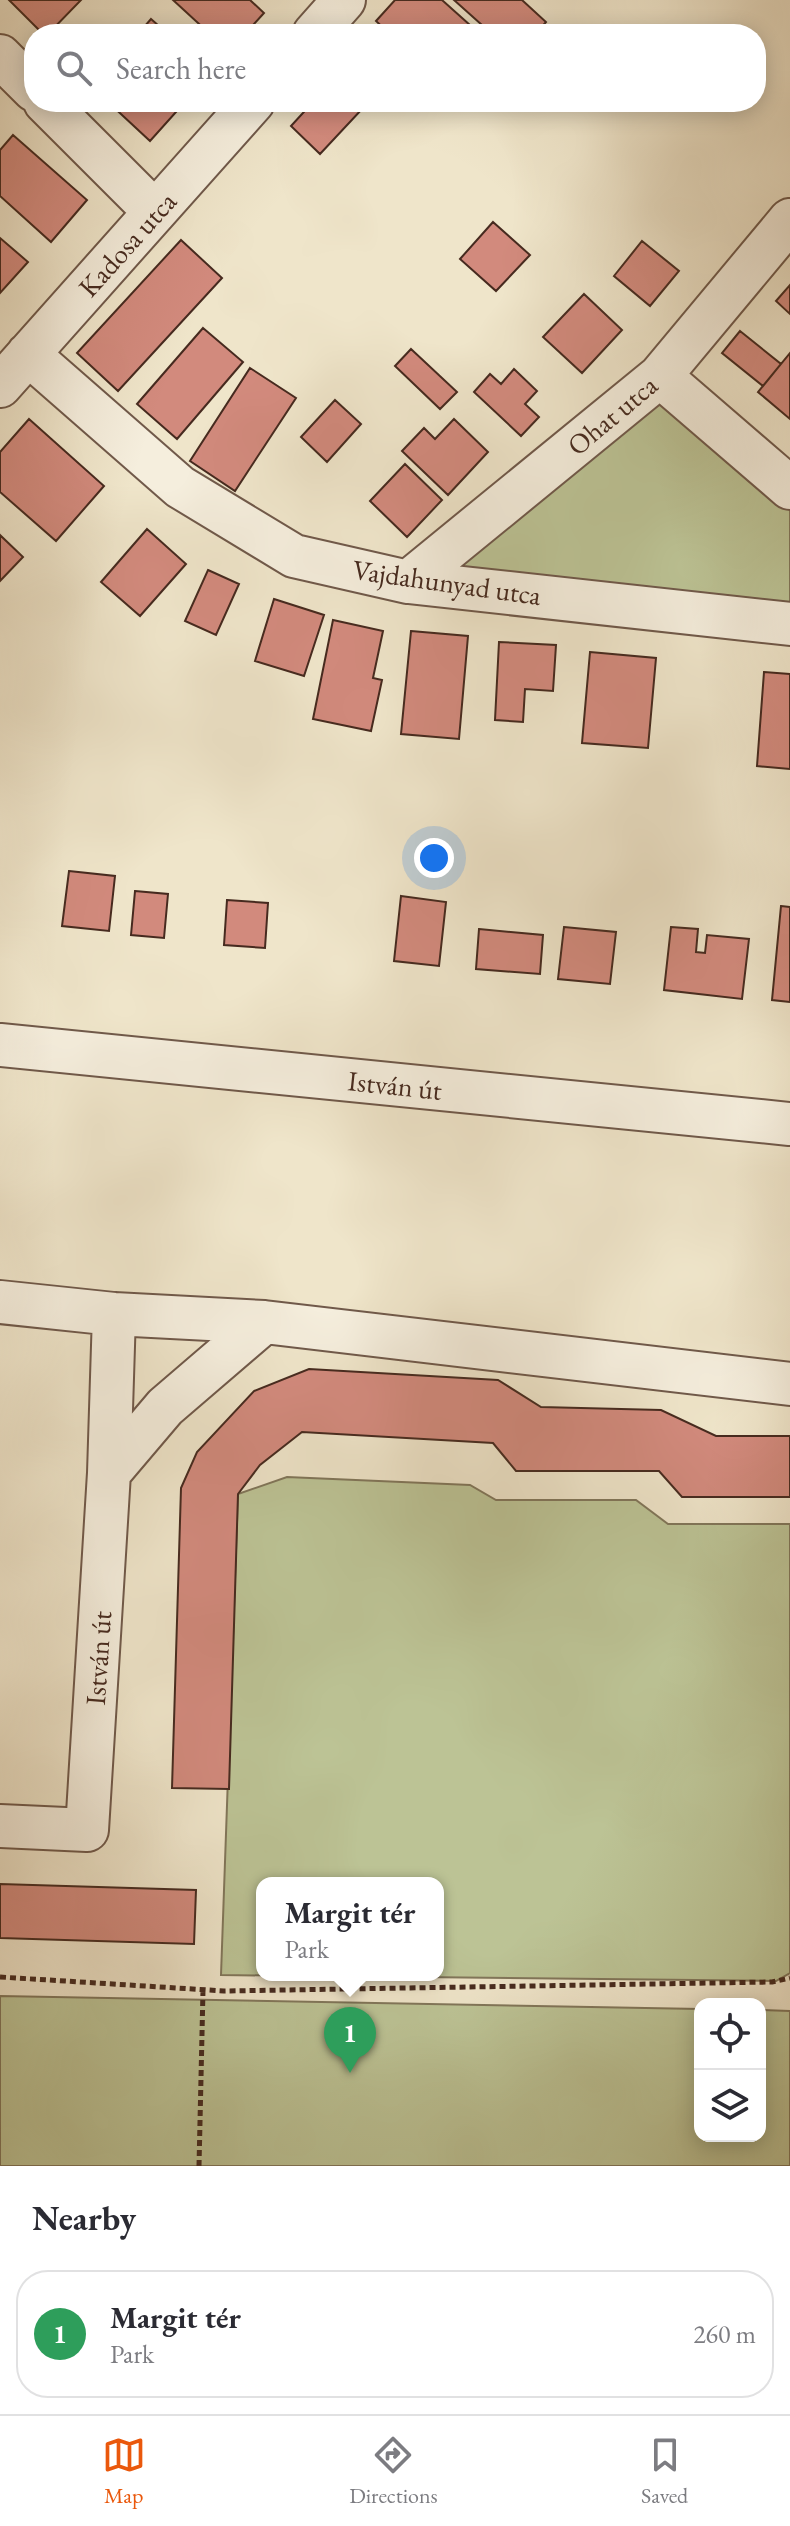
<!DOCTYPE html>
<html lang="en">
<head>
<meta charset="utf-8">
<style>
	body { margin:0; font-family:"EB Garamond",serif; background:#f2f2f3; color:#2b2b33 }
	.controls { position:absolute; right:24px; bottom:24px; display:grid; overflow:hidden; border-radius:16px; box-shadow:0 4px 20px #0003 }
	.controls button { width:72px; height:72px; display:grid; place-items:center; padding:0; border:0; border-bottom:2px solid #e1e1e2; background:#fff; color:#2b2b33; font:40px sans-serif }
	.you { position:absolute; left:434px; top:858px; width:28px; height:28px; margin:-20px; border:6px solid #fff; border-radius:50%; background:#1a73e8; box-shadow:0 0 0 12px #1a73e833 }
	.badge { display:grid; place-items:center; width:52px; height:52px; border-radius:50%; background:#ea580c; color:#fff; font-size:26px; font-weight:700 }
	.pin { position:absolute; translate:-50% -66px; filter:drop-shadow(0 2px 4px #0008) }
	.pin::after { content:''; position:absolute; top:42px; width:28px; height:24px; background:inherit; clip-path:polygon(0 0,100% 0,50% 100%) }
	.popup { position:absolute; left:256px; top:1877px; width:188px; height:104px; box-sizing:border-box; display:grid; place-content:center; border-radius:16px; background:#fff; filter:drop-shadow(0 2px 6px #0005); font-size:26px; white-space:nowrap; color:#7c7c81 }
	.popup b { font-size:30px; color:#2b2b33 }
	.popup::after { content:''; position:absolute; left:50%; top:100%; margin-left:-16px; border:16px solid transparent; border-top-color:#fff }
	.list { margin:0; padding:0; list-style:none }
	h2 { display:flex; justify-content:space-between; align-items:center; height:104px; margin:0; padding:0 32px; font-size:34px }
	h2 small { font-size:26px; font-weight:400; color:#7c7c81 }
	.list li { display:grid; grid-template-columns:52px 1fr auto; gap:24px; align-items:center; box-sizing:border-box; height:128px; margin:0 16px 16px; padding:0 16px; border:2px solid #e1e1e2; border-radius:32px }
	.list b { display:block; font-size:30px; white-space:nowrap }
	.list p { margin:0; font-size:26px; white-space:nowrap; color:#7c7c81 }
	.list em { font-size:26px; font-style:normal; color:#7c7c81 }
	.icon { flex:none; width:44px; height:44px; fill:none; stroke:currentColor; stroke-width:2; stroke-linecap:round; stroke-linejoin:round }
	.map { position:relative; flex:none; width:790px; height:2166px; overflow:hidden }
	.search { position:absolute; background:#fff; box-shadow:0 4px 20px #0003; left:24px; right:24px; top:24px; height:88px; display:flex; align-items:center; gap:20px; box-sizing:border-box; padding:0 28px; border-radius:32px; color:#7c7c81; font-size:30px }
	.sheet { height:248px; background:#fff }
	nav { display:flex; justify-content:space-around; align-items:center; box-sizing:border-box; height:112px; border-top:2px solid #e1e1e2; background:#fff; font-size:22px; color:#7c7c81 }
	nav a { display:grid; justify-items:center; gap:4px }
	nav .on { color:#ea580c }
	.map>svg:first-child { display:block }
</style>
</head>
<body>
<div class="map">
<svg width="790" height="2166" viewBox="0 0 790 2166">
	<rect width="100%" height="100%" fill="#efe5ca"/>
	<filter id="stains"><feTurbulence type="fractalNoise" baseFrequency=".0025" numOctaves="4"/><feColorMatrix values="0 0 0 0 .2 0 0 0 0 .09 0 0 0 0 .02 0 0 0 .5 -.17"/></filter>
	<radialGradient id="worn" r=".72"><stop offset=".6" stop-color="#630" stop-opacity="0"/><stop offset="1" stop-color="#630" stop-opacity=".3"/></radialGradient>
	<!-- green -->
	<path fill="#bcc395" stroke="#81765a" stroke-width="2" fill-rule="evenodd" d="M661,390l129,115v99l-364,-26z
		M287,1477l183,8 26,15h140l32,24h122v449l-14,8 -555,-6 17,-481zM262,1883h176v92h-176z
		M0,1996l700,13v127h60v-126l30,1v155h-790z"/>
	<!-- building -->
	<path fill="#d28a7d" stroke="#462a1f" stroke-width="2" d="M9,0h72l-33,34h-5z
		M173,0h77l14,13 -19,21h-35z
		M395,0h47l38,34h-90l-14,-13z
		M454,0h68l24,22 -10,12h-44z
		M151,19l17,15h-30z
		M108,102h77l-35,39z
		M313,102h44l6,6 -43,46 -29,-28z
		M13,135l74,65 -36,42 -51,-46v-46z
		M493,222l37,33 -34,36 -36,-32z
		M0,238l28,24 -28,31z
		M181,240l41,38 -104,113 -41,-38z
		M642,241l37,30 -29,35 -36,-30z
		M790,285v29l-14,-13z
		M584,294l38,36 -40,43 -39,-36z
		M203,328l40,34 -66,77 -40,-35z
		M740,331l41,33 -18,22 -41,-33z
		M411,349l46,43 -17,17 -45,-43z
		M790,353v66l-32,-27z
		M250,368l46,30 -61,93 -45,-30z
		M514,369l23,22 -12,13 14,13 -18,19 -47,-44 16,-18 11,10z
		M335,400l26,24 -34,38 -26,-25z
		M29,419l75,67 -48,55 -56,-49v-40z
		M454,419l34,33 -40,43 -46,-44 22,-23 11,11z
		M405,464l37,36 -35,37 -37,-36z
		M147,529l39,35 -46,52 -39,-34z
		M0,535l23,22 -23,24z
		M208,570l31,14 -23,51 -31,-14z
		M274,599l50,16 -20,61 -49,-15z
		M333,620l50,11 -10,47 9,2 -11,51 -58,-12z
		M411,631l57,5 -9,103 -58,-5z
		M499,642l57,3 -3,46 -28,-2 -2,33 -28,-2z
		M590,652l66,6 -8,90 -66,-5z
		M764,672l26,2v95l-33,-3z
		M69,871l46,5 -6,55 -47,-5z
		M135,891l33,3 -4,44 -33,-3z
		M401,896l45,6 -7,64 -45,-5z
		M227,900l41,3 -3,45 -41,-3z
		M781,906l9,1v95l-18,-2z
		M564,927l52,5 -6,52 -52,-5z
		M671,927l27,2 -2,23 9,1 2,-18 42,4 -7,60 -78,-9z
		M479,929l64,6 -3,39 -64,-5z
		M309,1369l189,11 43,27 120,3 55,26h74v61h-108l-23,-26h-143l-23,-28 -191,-11 -42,33 -22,29 -9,295 -57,-1 9,-300 16,-36 57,-61z
		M0,1884l196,6 -2,54 -194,-6z"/>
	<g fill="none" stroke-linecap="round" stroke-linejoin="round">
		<defs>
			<path id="minor" d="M314,34l30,-34
				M0,56l34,34
				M45,102l110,110
				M28,354l152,133 114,69 114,26 382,42
				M660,376l130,112
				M0,386l253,-284
				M408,582l252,-206 130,-156
				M0,1045l790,79
				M0,1302l114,12 150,8 526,62
				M109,1473l5,-159
				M0,1826l87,4 22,-357 56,-66 99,-85"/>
		</defs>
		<!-- minor casing -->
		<use href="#minor" stroke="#70594a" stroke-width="46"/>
		<!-- path -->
		<path stroke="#462a1f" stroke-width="5" stroke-dasharray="6 4" stroke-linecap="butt" d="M0,1977l224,14 548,-9 18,-4
			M199,2166l4,-176"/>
		<!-- minor -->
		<use href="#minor" stroke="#f5eedd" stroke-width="42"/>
	</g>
	<g text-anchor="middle" stroke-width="7" stroke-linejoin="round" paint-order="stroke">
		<!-- street labels -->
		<g font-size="28" fill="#462a1f" stroke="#f5eedd">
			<text transform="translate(127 244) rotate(-48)" y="10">Kadosa utca</text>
			<text transform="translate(612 415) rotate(-40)" y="10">Ohat utca</text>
			<text transform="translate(447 582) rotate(8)" y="10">Vajdahunyad utca</text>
			<text transform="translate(395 1085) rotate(6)" y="10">István út</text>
			<text transform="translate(98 1658) rotate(-86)" y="10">István út</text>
		</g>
	</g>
	<rect width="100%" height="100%" filter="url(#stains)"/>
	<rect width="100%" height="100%" fill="url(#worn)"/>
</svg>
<div class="controls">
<button><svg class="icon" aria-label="locate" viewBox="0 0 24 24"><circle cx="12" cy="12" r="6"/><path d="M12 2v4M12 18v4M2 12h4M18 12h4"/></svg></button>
<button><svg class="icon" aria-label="layers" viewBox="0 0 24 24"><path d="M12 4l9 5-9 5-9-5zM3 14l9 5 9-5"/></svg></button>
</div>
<div class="you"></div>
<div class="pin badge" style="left:350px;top:2073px;background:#2e9e5b">1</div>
<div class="popup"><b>Margit tér</b>Park</div>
<div class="search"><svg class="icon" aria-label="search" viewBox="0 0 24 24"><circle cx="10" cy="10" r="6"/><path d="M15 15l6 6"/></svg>Search here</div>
</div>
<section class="sheet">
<h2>Nearby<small></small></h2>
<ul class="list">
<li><span class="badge" style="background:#2e9e5b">1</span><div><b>Margit tér</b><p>Park</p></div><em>260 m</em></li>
</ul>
</section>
<nav>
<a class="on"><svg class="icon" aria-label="map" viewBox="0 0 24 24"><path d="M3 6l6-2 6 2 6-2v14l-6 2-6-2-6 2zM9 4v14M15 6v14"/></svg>Map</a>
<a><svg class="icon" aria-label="directions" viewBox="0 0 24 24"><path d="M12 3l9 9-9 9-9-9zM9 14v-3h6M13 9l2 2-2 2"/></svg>Directions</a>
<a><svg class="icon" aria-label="saved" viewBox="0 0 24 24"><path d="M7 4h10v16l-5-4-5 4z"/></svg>Saved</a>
</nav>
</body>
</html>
